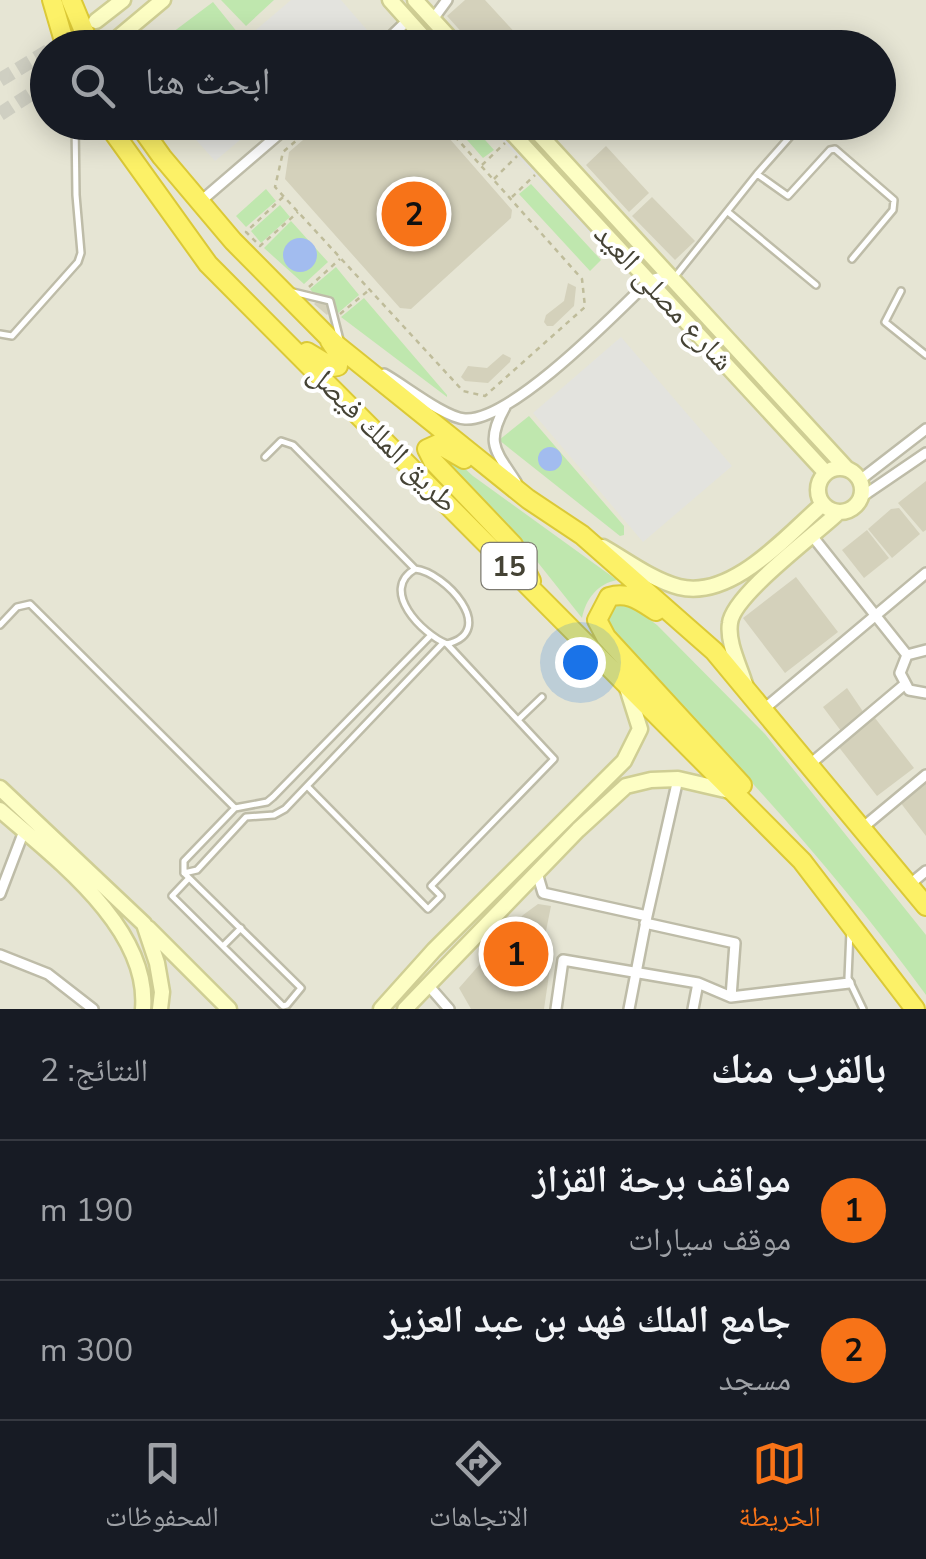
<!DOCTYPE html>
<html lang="ar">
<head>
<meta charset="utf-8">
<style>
	body { margin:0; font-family:"Nunito Sans","Noto Naskh Arabic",sans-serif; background:#20242c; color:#f1f3f6; direction:rtl }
	.you { position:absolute; left:580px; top:662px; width:35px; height:35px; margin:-25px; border:8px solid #fff; border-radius:50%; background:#1a73e8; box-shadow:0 0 0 15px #1a73e833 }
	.badge { display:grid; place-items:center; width:65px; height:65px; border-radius:50%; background:#f77318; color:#111; font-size:32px; font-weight:700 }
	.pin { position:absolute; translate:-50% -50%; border:5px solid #fff; box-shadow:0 2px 10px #0006 }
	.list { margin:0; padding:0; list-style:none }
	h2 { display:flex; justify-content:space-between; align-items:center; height:130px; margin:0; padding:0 40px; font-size:42px }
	h2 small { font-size:32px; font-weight:400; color:#9ea1a6 }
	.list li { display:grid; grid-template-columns:65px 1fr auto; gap:30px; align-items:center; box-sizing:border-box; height:140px; padding:0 40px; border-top:2px solid #363941 }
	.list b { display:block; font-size:38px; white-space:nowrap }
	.list p { margin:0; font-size:32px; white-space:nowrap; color:#9ea1a6 }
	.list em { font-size:32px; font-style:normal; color:#9ea1a6 }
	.icon { flex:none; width:55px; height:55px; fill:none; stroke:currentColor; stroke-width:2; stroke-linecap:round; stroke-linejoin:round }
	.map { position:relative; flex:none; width:926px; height:1009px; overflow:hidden; direction:ltr }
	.search { position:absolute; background:#171b24; box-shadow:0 5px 25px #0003; left:30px; right:30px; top:30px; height:110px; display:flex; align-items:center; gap:25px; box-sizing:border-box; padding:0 35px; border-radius:55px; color:#9ea1a6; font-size:38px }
	.sheet { height:410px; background:#171b24 }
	nav { display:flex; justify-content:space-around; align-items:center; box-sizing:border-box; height:140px; border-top:2px solid #363941; background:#171b24; font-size:28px; color:#9ea1a6 }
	nav a { display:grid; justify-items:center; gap:5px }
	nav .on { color:#f77318 }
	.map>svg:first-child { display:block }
</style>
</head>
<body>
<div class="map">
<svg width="926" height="1009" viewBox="0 0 926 1009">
	<rect width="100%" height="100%" fill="#f2f2e5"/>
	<!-- residential -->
	<path fill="#e6e5d4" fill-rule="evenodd" d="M0,0h926v1009h-926zM48,48h830v74h-830z"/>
	<!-- green -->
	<path fill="#bfe7ae" d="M221,0h53l-28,26z
		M213,2l25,31 -19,14h-41l-9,-12z
		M452,123h18l24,27 -11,8z
		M531,184l70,76 -11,11 -71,-77z
		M266,189l10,12 -30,26 -10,-11z
		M280,205l10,12 -29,26 -10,-12z
		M291,221l37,41 -24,22 -40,-36z
		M336,267l23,28 -21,18 -9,-16 -15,-3 -4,-5z
		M364,298l83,97v2l-106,-80z
		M529,416l95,110v9l-4,1 -121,-96z
		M442,455h8l23,21 144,104c-20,4 -31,19 -35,38l-54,-68 -60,-58 -27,-35z
		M627,603l30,22 108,109 161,201v60c-95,-131 -207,-251 -320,-367l-1,-16 8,-8z"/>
	<!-- parking -->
	<path fill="#e3e3de" d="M291,0h50l26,30 -21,17h-110z
		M181,123h79l-45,38z
		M486,123h6l130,138 -3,3z
		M621,337l111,129 -89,76 -110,-129z"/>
	<!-- water -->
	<path fill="#a2bcef" d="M283 255a17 17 0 1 1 34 0a17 17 0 1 1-34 0Z
		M538 459a12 12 0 1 1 24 0a12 12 0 1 1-24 0Z"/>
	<!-- building -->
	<path fill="#d4d1bb" d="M465,0h20l34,37 -12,11h-31l-29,-32z
		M324,122h111l77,88 -1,8 -100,91 -11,-1 -115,-129 4,-27z
		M606,146l43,47 -20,19 -43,-47z
		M652,197l43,44 -20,19 -43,-44z
		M568,283l8,4 -2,19 -21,20h-6l-3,-4 2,-7 18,-14z
		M320,298l12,11 -5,6 -13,-11z
		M503,354l8,4 -1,4 -22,21 -23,-2 -4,-4 7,-11 19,2z
		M926,481v49l-3,2 -25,-29z
		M899,508l21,26 -28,24 -24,-29 23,-20z
		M867,530l22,28 -25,20 -22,-28z
		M796,577l42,55 -53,41 -42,-55z
		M847,688l17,25 -23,18 -18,-24z
		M875,718l39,50 -37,28 -39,-50z
		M926,782v54l-26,-34z
		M538,904l13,2 -9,45 9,10 -7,48h-73l-12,-21 64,-73z"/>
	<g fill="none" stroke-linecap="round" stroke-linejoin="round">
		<!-- secondary-tunnel -->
		<path stroke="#cfcfc2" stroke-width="14" stroke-dasharray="14 7" stroke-linecap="butt" d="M0,80l48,-29
			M0,114l48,-31"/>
		<defs>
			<path id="lane" d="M757,174l31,22 42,-46 5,-1 59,51 -1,10 -41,49
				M728,212l88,73
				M674,278l83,-104 46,-52
				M901,291l-16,31 41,33
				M293,292l37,9 10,39
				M0,334l12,2 66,-74 3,-9 -5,-58 -1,-73
				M265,457l16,-16 12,4 122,124
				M415,569c30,3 84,62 32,75 -25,-10 -68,-54 -32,-75z
				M0,625l17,-18 13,-3 205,204
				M519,719l23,-22
				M307,786l121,123 13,-13 -10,-10 123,-127 -107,-115
				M184,873l117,115 -14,17 -4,1 -111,-110 17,-18
				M184,873l13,-3 49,-53 28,-2 11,-6 158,-166
				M184,873v-12l51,-53 32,-6 6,-5 158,-162
				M850,931l-2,47 15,31
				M223,946l18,-18"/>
			<path id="street" d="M433,19l14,-19
				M379,48l29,-28
				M201,201l92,-79
				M384,374c20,11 61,44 81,45 46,3 151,-106 185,-139l19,-5
				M505,407c-20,36 -10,43 11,75
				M860,480l66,-51
				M860,498l66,-45
				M813,537l94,118
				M926,650l-19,5 -7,18 9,17 17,3
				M764,709l162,-136
				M809,765l95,-80
				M861,829l65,-54
				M537,873l6,20 104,23 -18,93
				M909,885l17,-14
				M0,894l24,-63
				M647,916l31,-137
				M645,923l90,20 -4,54 -33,-14
				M0,955l48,19 45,35
				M428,985l21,24
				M731,997l118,-14
				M556,1009l7,-49 135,23 -5,26"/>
			<path id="secondary" d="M390,0l43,48
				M415,0l44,48
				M96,21l27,-21
				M114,41l49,-41
				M502,122l324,351
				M528,122l319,347
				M818 490a22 22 0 1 1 44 0a22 22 0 1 1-44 0Z
				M603,547c23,13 49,33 76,40 53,13 107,-51 144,-83
				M745,684c-6,-19 -18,-42 -15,-61 3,-28 86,-89 109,-111
				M0,788l144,136 13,39 5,29 -2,17
				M0,810c55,48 150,118 143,199
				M148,928l81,81
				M381,1009l53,-59 190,-189 16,-32 -13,-41
				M405,1009l173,-179 48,-44 25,-6 27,-1 56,13"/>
			<path id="highway" d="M52,0l14,48
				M71,0l20,48
				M106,122l102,142 594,597 113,148
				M137,122l25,35 71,84 101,102 194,156 54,36 132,116 212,255
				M307,352l25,15 6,-1v-13l-8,-12
				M464,459l-26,-15 -11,5 6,12 80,84 18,36
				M656,611c-16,-10 -28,-20 -47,-14l-12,23 9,17 136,148"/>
		</defs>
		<!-- lane casing -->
		<use href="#lane" stroke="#bebca8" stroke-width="10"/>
		<!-- street casing -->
		<use href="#street" stroke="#bebca8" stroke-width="14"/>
		<!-- secondary casing -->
		<use href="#secondary" stroke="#cfce94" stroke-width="19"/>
		<!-- highway casing -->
		<use href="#highway" stroke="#dbc937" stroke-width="22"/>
		<!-- path -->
		<path stroke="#bfbc9a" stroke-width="2.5" stroke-dasharray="5 5" stroke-linecap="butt" d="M318,122l-35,30 -8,35 188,204 22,5 100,-89 -3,-28 -140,-157
			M482,165l23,-22
			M494,179l23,-23
			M283,197l-37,35 14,14 38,-34
			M512,197l23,-22
			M309,287l31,-28
			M340,314l29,-24"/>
		<!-- lane -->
		<use href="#lane" stroke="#fff" stroke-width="5"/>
		<!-- street -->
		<use href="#street" stroke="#fff" stroke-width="9"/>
		<!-- secondary -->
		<use href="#secondary" stroke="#fdfec4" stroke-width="14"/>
		<!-- highway -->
		<use href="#highway" stroke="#fcf167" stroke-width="18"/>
	</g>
	<g text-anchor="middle" stroke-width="8" stroke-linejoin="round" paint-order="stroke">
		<!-- shield labels -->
		<rect fill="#fff" stroke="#7d7b72" stroke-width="2.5" x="481.5" y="543" width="55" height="46" rx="8"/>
		<g font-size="28" font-weight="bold" fill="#454335">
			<text x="509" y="576">15</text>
		</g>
		<!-- street labels -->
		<g font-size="30" fill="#454335" stroke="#fff">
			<text transform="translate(664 297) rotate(47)" y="10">شارع مصلى العيد</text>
			<text transform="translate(383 438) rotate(45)" y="10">طريق الملك فيصل</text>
		</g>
	</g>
</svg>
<div class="you"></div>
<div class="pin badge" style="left:516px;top:954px">1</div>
<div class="pin badge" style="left:414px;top:214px">2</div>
<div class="search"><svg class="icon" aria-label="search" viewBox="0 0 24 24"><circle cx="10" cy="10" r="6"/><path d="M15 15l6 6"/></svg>ابحث هنا</div>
</div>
<section class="sheet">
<h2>بالقرب منك<small>النتائج: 2</small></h2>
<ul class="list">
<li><span class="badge">1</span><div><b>مواقف برحة القزاز</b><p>موقف سيارات</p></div><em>190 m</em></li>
<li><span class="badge">2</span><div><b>جامع الملك فهد بن عبد العزيز</b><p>مسجد</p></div><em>300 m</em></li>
</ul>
</section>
<nav>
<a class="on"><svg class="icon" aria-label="map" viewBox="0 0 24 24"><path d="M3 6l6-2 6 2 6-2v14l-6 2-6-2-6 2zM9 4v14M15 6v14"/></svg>الخريطة</a>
<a><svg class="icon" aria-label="directions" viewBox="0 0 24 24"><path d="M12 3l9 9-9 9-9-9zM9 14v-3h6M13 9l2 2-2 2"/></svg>الاتجاهات</a>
<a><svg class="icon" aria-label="saved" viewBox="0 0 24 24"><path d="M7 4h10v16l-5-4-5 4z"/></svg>المحفوظات</a>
</nav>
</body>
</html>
